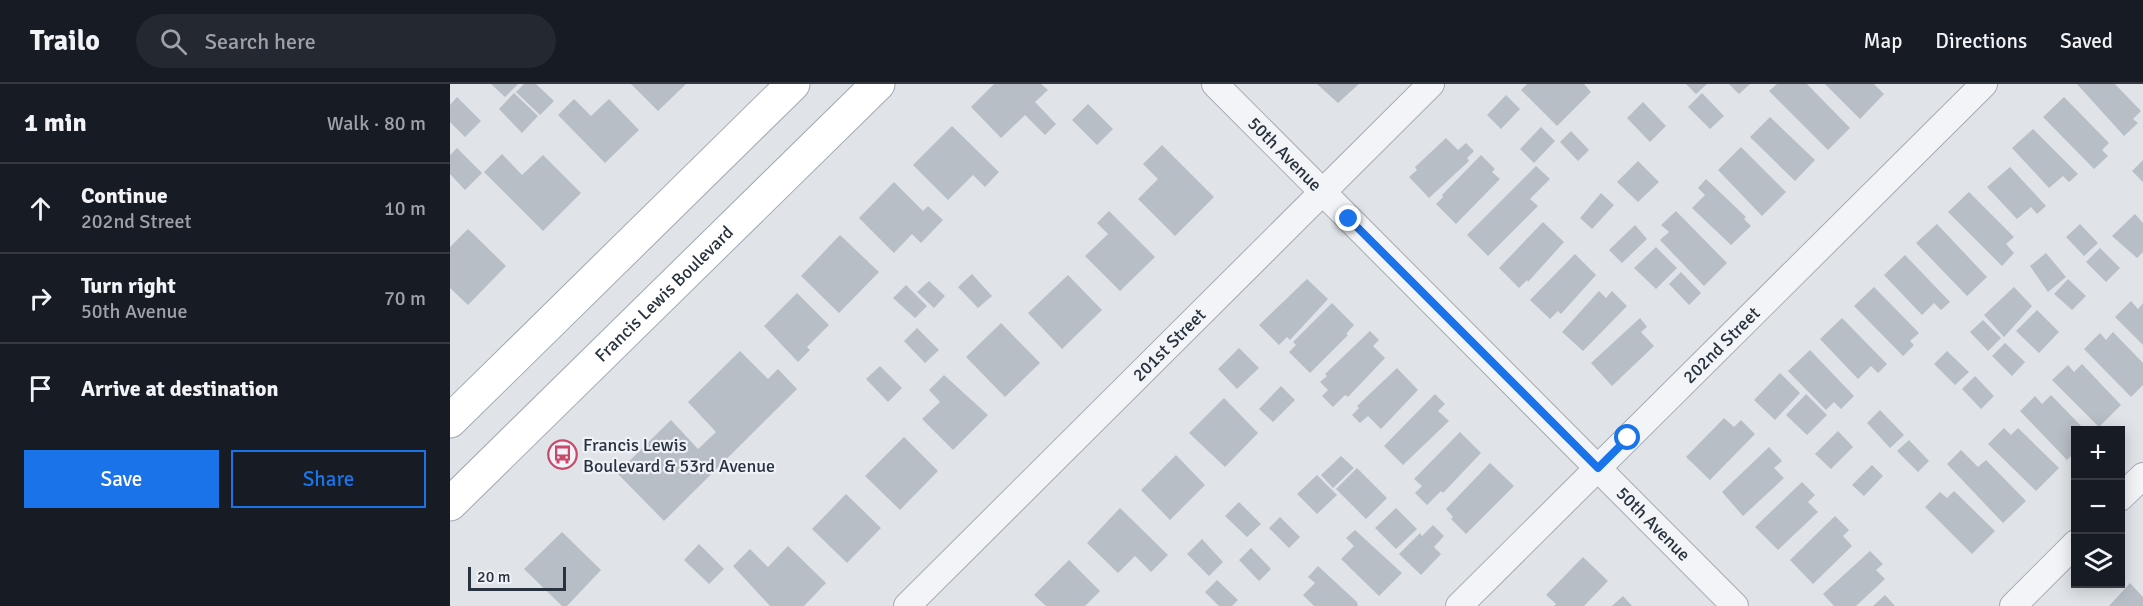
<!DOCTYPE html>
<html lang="en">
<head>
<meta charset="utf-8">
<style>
	body { margin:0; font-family:Signika,sans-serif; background:#242831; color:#f1f3f6 }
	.controls { position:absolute; right:18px; bottom:18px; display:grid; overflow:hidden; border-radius:0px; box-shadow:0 3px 15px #0003 }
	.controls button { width:54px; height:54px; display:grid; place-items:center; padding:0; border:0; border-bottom:2px solid #363941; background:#171b24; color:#f1f3f6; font:30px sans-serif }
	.scale { position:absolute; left:18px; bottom:15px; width:98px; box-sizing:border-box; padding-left:6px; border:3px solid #29333f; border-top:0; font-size:16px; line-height:21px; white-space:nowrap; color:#29333f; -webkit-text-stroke:4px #eff2f6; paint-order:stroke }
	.stop { position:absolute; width:18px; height:18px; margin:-14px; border:4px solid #1a73e8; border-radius:50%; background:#fff }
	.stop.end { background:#1a73e8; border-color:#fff; box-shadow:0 2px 6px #0008 }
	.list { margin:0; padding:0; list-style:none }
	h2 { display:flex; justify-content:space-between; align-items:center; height:78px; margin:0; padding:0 24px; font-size:26px }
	h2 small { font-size:20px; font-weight:400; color:#9ea1a6 }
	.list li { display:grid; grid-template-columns:39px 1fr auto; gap:18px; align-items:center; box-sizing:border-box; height:90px; padding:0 24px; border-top:2px solid #363941 }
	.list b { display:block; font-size:22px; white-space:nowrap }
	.list p { margin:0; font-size:20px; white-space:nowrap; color:#9ea1a6 }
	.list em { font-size:20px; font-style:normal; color:#9ea1a6 }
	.actions { display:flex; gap:12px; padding:18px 24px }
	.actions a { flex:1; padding:14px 0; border:2px solid #1a73e8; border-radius:0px; text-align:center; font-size:21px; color:#1a73e8 }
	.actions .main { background:#1a73e8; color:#fff }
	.icon { flex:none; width:33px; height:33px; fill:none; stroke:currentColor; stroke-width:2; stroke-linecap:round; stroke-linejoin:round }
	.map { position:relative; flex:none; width:1693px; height:522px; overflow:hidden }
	header { display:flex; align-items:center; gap:36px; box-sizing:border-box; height:84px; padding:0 30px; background:#171b24; border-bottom:2px solid #363941 }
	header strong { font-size:28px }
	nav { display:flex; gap:33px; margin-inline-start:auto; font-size:21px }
	.search { width:420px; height:54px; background:#242831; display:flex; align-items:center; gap:15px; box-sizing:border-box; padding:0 21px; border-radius:33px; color:#9ea1a6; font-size:22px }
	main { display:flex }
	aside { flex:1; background:#171b24 }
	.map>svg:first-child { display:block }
</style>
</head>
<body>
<header>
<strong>Trailo</strong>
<div class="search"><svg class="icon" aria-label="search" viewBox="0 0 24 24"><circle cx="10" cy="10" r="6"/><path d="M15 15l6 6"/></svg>Search here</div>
<nav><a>Map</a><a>Directions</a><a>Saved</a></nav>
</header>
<main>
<aside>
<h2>1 min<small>Walk · 80 m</small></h2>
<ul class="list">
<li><svg class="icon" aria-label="ahead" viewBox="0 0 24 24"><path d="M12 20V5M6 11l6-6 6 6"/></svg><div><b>Continue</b><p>202nd Street</p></div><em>10 m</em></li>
<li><svg class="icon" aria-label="right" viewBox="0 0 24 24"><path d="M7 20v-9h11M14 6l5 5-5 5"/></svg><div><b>Turn right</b><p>50th Avenue</p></div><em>70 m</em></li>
<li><svg class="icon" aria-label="arrive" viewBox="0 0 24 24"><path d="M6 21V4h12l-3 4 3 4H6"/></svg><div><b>Arrive at destination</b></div></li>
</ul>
<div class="actions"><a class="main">Save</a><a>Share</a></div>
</aside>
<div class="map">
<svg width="1693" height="522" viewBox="0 0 1693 522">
	<rect width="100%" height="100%" fill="#e0e4e8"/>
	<!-- building -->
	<path fill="#b7bec5" d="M41,0h27l-13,13z
		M74,0h12l18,17 -14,14 -24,-23z
		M181,0h55l-28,27z
		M544,0h47l7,6 -13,12 21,22 -11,11 -20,-20 -24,23 -30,-31z
		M867,0h42l-21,19z
		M1077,0h57l7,8 -34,34 -36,-36z
		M1236,0h21l-11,10z
		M1279,0h21l-11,10z
		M1327,0h30l43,44 -22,22 -59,-59z
		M1375,0h49l10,10 -24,25z
		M1627,0h38l26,27 -8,8 5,4 -14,13z
		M64,9l24,23 -16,17 -23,-24z
		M1252,9l22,23 -14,13 -22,-22z
		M1056,11l14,14 -19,20 -14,-14z
		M7,13l24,24 -16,16 -15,-15v-17z
		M1614,13l45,46 -7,7 6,6 -14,13 -51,-52z
		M124,15l17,17 18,-17 30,31 -34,33 -47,-48z
		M1193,18l23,24 -16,16 -23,-24z
		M638,20l25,25 -16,16 -25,-25z
		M1320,33l45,43 -20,21 -45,-44z
		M502,42l47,46 -14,15 -12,-12 -25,25 -35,-35z
		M1091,43l14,14 -21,22 -14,-14z
		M1583,45l45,45 -9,8 -6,-6 -14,12 -37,-40z
		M1121,47l18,19 -11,11 -18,-19z
		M996,54l12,12 8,-7 8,8 -7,7 2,3 -40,37 -20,-21 8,-7 -2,-3z
		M712,61l52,52 -39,39 -37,-37 20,-20 -15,-15z
		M1291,63l45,45 -24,24 -44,-46z
		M7,64l25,25 -17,17 -15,-16v-19z
		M52,70l20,21 21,-20 38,38 -38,38 -59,-59z
		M1031,71l14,14 -3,3 8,7 -44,45 -20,-20 7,-7 -1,-2z
		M1693,76v22l-11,-11z
		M1188,77l21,21 -21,20 -21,-20z
		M1086,82l14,13 -20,20 8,7 -50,50 -21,-21z
		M1560,83l36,39 -9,8 -6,-7 -14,12 -30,-32z
		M1256,95l40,38 -2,2 7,7 -20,19 -39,-37 13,-13 -7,-7z
		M444,98l29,29 5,-5 15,14 -22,23 -9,-9 -18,19 -35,-35z
		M1519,108l45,45 -8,7 8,9 -12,13 -54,-54z
		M1151,109l13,12 -22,24 -12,-11z
		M659,127l46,46 -35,34 -35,-35 23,-22 -11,-11z
		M1226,127l51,52 -23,23 -44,-46 9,-8 -8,-7z
		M1685,130l8,9v29l-6,6 -25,-22z
		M1093,138l21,20 -36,40 -1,-2 -8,8 -20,-20z
		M1487,140l50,53 -20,19 -51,-53z
		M1630,140l18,19 -14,13 -18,-19z
		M1185,141l12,14 -25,24 -13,-13z
		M18,145l38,37 -38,39 -18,-17v-41z
		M390,151l39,37 -40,41 -38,-37z
		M1206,163l21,21 -21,21 -22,-21z
		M1650,164l20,20 -14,14 -20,-20z
		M1596,169l20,24 -18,15 -18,-26z
		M1125,170l21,21 -35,39 -3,-3 -8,8 -20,-19z
		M1455,171l45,47 -9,8 -7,-7 -12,12 -38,-40z
		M1231,188l20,21 -12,12 -20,-21z
		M522,190l20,22 -14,12 -20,-21z
		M618,191l34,35 -40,39 -34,-36z
		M857,195l21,20 -38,41 -3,-3 -8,8 -20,-20z
		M1618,195l18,17 -14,14 -18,-16z
		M479,197l16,15 -11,12 -17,-16z
		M456,201l21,21 -12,12 -22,-20z
		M1424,203l45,46 -9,8 4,4 -11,11 -49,-50z
		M1564,203l18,19 -28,31 -20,-22z
		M1149,207l7,7 6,-7 15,15 -44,45 -21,-19z
		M347,209l32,32 -22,22 3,3 -12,12 -34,-36z
		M1681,217l7,8 5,-6v42l-28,-28z
		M882,219l22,22 -8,9 2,1 -38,38 -21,-21 7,-7 -3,-3z
		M1587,226l22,22 -20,21 -23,-22z
		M1190,234l7,9 -6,5 13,14 -42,40 -21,-23z
		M1392,234l45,46 -9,9 -7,-7 -13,13 -38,-40z
		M1533,236l18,18 -13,13 -18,-19z
		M551,239l39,40 -35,34 -39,-40z
		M467,244l22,22 -14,13 -21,-22z
		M920,247l9,9 -6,6 12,12 -37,39 -3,-2 -12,12 -11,-11 6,-6 -8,-8 7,-6 -2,-2z
		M1663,248l30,31v22l-12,12 -47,-48 16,-16 6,7z
		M1555,259l20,19 -13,14 -20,-20z
		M789,264l20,20 -22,21 -19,-20z
		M1360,266l44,46 -13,13 -7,-7 -8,8 -38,-39z
		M290,267l28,28 10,-10 19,20 -133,132 -47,-48 54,-53 27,29 18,-17 -28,-30z
		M1497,267l22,21 -14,13 -21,-21z
		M1632,280l39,41 -22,22 -47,-47 16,-15 6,7z
		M430,282l22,22 -14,14 -22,-23z
		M947,284l21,22 -37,39 -13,-13 -8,7 -8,-8 7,-7 -2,-2z
		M1330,289l20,20 -25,27 -21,-20z
		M494,291l44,40 -35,35 -31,-31 18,-17 -11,-12z
		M1525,292l19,20 -13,13 -19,-20z
		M831,302l14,14 -22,22 -14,-13z
		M985,310l10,10 -7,7 11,10 -46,44 -19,-19z
		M1356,310l21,21 -20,20 -21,-20z
		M1601,311l34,35h-9v21l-9,9 -47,-49 15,-15 7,8z
		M774,314l34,35 -33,34 -36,-34z
		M1430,326l24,25 -14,13 -23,-25z
		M1274,334l10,9 7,-7 14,14 -45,46 -24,-23z
		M1554,344l7,7 7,-7 41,40 -23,23 -48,-47z
		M1388,347l15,16 -22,22 -16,-15z
		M1010,348l21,21 -38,40 -2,-2 -14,14 -12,-12 7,-7 -8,-7z
		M454,353l34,34 -38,39 -35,-34z
		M1459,356l20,21 -11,11 -21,-21z
		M1319,363l13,14 -8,7 10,10 -41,38 -21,-24z
		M1511,366l17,17 8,-7 40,41 -23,22 -56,-59z
		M726,371l29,30 -35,35 -29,-30z
		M891,372l13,12 -21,20 -12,-13z
		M1040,379l24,23 -48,48 -15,-15 2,-2 -7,-8z
		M1422,381l11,11 -19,20 -12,-11z
		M907,384l30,30 -21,21 -30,-30z
		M867,391l20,20 -20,19 -20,-20z
		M1352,398l13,13 -7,7 10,10 -40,38 -23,-23z
		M1504,407l41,40 -23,23 -47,-47 15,-15 7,6z
		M396,410l35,34 -34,35 -35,-34z
		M789,418l22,22 -14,13 -22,-21z
		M670,424l48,47 -17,17 -16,-16 -17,17 -31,-30z
		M946,424l21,21 -21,20 -21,-21z
		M1385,432l14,14 -6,6 9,10 -39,38 -23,-24z
		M830,433l20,20 -11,11 -20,-20z
		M983,441l11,11 -10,11 7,7 -20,21 -22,-21 21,-21 2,3z
		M905,446l47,43 -23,23 -38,-37 13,-13 -8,-8z
		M112,448l39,38 -34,36h-5l-38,-37z
		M752,455l21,23 -14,14 -22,-22z
		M249,460l25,25 -15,15 -25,-24z
		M338,462l38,37 -22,23h-34l-37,-40 17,-17 18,18z
		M801,464l20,21 -12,12 -20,-21z
		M1420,467l13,13 -7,6 9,9 -29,27h-22l-11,-12z
		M1133,473l25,24 -24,25h-30l2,-2 -10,-9z
		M619,476l31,31 -15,15h-39l-12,-11z
		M868,482l39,36 1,4h-44l-11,-11 12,-12 -7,-6z
		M767,496l21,20 -6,6h-13l-14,-14z
		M1680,499l13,14v9h-34z
		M1435,511l10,11h-22z
		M1173,512l9,10h-20z"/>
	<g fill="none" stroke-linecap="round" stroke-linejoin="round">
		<defs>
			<g id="street">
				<path id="s1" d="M765,0l520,522"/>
				<path d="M1670,414l23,-22"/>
				<path id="s2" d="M457,522l524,-522"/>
				<path id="s3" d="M1009,522l525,-522"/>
				<path d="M1563,522l63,-63"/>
			</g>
			<g id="primary">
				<path d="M0,337l343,-337"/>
				<path id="s4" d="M0,420l428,-420"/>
			</g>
		</defs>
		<!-- street casing -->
		<use href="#street" stroke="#a5abb2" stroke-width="28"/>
		<!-- primary casing -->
		<use href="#primary" stroke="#9fa9b3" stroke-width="35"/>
		<!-- street -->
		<use href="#street" stroke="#f2f4f7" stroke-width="26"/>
		<!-- primary -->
		<use href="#primary" stroke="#fff" stroke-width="33"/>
	</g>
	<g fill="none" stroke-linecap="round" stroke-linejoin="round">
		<!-- route -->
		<path stroke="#1a73e8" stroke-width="8" d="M899,135l249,249 30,-30"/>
	</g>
	<!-- icons -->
	<defs>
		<symbol id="bus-ring" viewBox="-11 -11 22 22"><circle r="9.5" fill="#eff2f6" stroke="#ca4869" stroke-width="1.5"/><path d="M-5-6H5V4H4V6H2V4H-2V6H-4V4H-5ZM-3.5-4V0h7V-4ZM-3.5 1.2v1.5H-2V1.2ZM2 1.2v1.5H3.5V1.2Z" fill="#ca4869"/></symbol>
	</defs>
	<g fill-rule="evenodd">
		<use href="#bus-ring" x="96" y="354" width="33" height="33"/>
	</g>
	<g text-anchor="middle" stroke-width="4.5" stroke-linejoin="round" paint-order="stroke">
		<!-- street labels -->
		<g font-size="18" fill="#29333f" stroke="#eff2f6">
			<text dy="6" stroke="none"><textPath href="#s1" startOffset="99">50th Avenue</textPath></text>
			<text dy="6" stroke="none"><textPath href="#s4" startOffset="300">Francis Lewis Boulevard</textPath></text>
			<text dy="6" stroke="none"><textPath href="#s2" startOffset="370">201st Street</textPath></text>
			<text dy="6" stroke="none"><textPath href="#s3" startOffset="370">202nd Street</textPath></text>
			<text dy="6" stroke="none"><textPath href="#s1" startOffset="621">50th Avenue</textPath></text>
		</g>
		<!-- poi labels -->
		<g font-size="18" fill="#29333f" stroke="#eff2f6" text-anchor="start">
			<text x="133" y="367">Francis Lewis<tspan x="133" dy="21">Boulevard &amp; 53rd Avenue</tspan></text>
		</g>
	</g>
</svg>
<div class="controls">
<button>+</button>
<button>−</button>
<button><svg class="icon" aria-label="layers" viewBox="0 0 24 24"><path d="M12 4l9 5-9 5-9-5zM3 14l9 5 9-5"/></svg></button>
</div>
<div class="scale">20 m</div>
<div class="stop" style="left:1178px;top:354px"></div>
<div class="stop end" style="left:899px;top:135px"></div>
</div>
</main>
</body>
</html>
